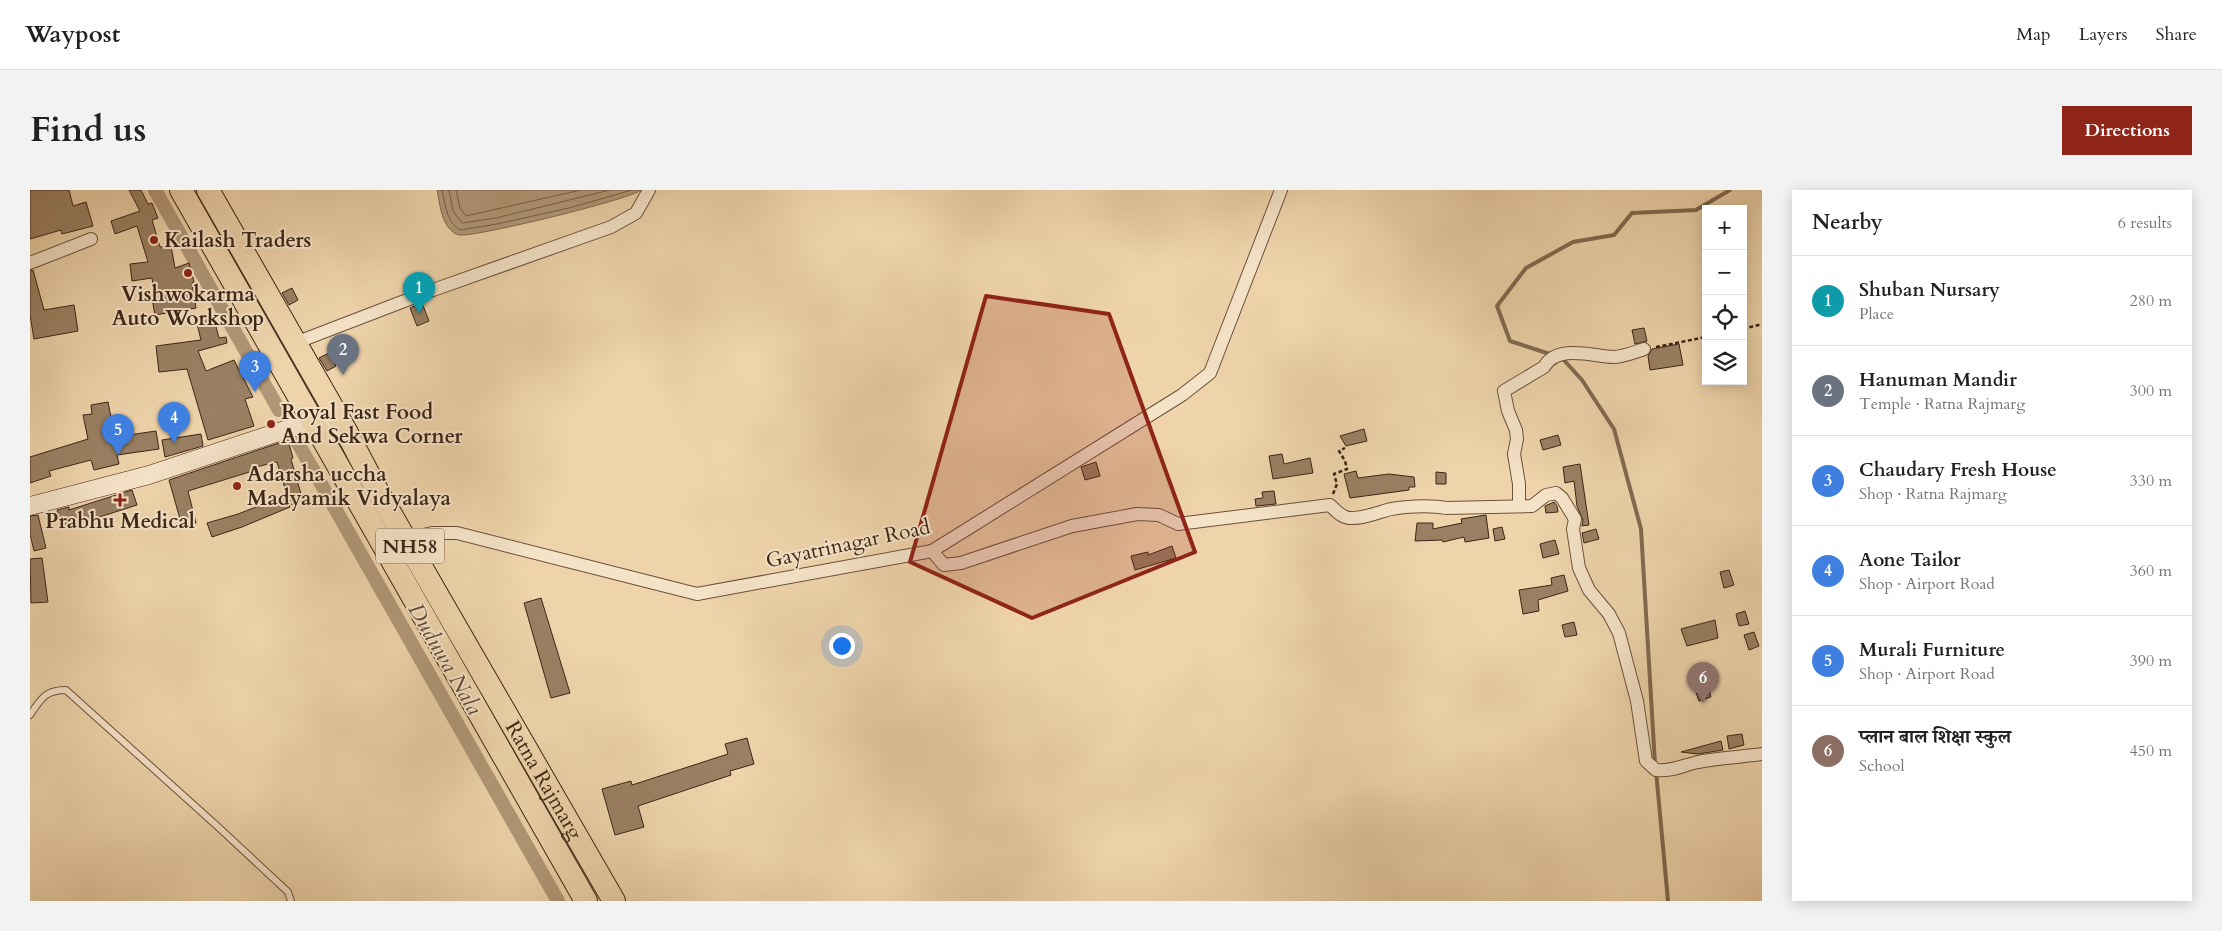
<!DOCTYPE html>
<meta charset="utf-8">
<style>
:root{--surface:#fff;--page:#f2f2f2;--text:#222;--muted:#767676;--line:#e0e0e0;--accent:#8f2418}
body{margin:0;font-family:Cardo,"Noto Serif Devanagari",serif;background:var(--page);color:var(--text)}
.controls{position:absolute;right:15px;top:15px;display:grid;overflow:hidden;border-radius:0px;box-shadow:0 2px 12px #0003}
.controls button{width:45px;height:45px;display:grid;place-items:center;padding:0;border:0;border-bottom:1px solid var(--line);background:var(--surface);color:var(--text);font:25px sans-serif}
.you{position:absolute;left:811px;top:455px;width:18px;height:18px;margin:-12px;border:4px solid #fff;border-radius:50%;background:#1a73e8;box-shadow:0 0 0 8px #1a73e833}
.badge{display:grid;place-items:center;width:32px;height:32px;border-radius:50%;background:var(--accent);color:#fff;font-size:16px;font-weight:700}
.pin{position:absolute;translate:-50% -41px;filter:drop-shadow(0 1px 2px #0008)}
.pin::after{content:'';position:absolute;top:26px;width:18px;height:15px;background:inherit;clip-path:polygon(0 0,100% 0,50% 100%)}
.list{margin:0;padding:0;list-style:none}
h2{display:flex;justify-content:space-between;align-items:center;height:65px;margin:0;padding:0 20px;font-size:21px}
h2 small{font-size:16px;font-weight:400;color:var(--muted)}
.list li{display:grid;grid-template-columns:32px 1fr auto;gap:15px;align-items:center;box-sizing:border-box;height:90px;padding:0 20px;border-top:1px solid var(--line)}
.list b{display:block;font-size:19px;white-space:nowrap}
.list p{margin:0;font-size:16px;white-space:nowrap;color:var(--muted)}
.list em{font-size:16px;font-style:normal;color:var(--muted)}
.icon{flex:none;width:28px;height:28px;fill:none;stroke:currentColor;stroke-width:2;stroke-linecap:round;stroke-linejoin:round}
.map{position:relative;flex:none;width:1732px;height:711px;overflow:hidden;border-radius:0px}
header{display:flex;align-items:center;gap:30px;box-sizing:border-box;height:70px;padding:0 25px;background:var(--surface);border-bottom:1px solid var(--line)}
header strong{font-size:24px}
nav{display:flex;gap:28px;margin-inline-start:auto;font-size:18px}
.intro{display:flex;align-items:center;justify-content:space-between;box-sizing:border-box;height:120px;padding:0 30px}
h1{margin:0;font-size:35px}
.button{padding:12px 22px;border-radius:0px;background:var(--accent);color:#fff;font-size:18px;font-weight:700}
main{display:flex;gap:30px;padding:0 30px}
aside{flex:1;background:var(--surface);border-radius:0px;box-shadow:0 2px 12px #0003}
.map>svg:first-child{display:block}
.water{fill:#b29878;stroke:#836a51}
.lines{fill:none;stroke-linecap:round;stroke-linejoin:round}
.shore{stroke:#785e47;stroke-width:1}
.stream{stroke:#836a51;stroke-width:4}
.canal{stroke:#b29878;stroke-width:14}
.building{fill:#9a8063;stroke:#3d2516}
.lane-casing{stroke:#6a513b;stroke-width:8}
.street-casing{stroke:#6a513b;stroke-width:14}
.secondary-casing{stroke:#3d2516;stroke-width:19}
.highway-casing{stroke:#3d2516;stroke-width:24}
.path{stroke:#3d2516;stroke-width:2.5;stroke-dasharray:4 2.5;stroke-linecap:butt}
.lane{stroke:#f5e3c8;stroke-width:6}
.street{stroke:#f5e3c8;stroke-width:12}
.secondary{stroke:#f5e3c8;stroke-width:18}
.highway{stroke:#efd4ab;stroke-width:22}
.marked{fill:#8f2418;fill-opacity:0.2;stroke:#8f2418;stroke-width:4;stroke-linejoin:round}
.poi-dot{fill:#8f2418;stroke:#f5e3c8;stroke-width:2}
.labels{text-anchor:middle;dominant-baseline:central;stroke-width:4;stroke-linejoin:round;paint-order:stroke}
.shield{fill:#f5e3c8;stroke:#745e4b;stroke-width:1}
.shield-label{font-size:20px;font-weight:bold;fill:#3d2516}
.poi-label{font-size:21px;font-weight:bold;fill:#3d2516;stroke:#f5e3c8;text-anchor:start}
.street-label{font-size:21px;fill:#3d2516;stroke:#f5e3c8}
.water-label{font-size:22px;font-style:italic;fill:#604833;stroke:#f5e3c8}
</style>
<header>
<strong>Waypost</strong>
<nav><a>Map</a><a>Layers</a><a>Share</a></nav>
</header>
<div class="intro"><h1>Find us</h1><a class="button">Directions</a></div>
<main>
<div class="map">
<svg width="1732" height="711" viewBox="0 0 1732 711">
<rect width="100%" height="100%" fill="#efd4ab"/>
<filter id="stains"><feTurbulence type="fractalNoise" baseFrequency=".004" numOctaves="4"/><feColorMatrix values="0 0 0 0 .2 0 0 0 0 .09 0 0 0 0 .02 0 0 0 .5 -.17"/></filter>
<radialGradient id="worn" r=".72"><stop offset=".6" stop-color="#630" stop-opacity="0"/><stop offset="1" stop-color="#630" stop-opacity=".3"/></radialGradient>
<path class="water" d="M407,0H611C602,9 446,47 430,45C428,45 425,44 423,42C411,33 410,14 407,0Z"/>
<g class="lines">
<g class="shore">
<path d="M412,0C415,13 417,35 431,40L467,34L539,18L602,0"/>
<polyline points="419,0 423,21 432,33 466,28 580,0"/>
<polyline points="426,0 430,18 436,26 551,0"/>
</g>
<g class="stream">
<polyline points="1523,165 1480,151 1467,116 1496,78 1543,52 1584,45 1602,23 1666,20 1700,0"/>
<polyline points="1532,168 1552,190 1584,239 1611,339 1625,574"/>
<polyline points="1626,581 1638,711"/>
</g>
<g class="canal">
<polyline points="125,0 249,220"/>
<polyline points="265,248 528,711"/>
</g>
</g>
<g class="building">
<polygon points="0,0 39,0 43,16 56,12 63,36 32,44 31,40 0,49"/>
<polygon points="99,0 111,0 118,14 122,13 128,28 122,30 130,57 141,56 145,78 159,73 164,92 162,93 166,118 125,125 122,109 125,109 122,88 102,91 100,74 118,72 107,36 85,44 81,31 110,21"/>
<polygon points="3,80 14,120 44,115 48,141 4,149 0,125 0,81"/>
<polygon points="262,98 268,110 259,115 252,103"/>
<polygon points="392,113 399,131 387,136 380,118"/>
<polygon points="183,126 189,148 196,147 197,153 168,161 176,181 204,170 223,207 215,209 224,236 178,250 157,179 129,182 126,156 171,150 166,130"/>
<polygon points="1614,138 1617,151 1605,154 1602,140"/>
<polygon points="1649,154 1653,175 1620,180 1618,166 1622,159"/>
<polygon points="299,163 306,176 297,181 289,168"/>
<polygon points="78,212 85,247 126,241 129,259 87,265 89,274 64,280 61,270 19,281 21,286 0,293 0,267 58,249 53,225 62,224 61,215"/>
<polygon points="1334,239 1337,251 1316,256 1310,246"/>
<polygon points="171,244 173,256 135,267 132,250"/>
<polygon points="1528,245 1531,255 1513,260 1510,250"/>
<polygon points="258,250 263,268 261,269 273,311 259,315 260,317 212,337 182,347 177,333 208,324 257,305 247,272 226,277 226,280 158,301 166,333 152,336 139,290"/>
<polygon points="1252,264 1254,274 1280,268 1283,283 1243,289 1239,266"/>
<polygon points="1066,272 1070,286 1055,290 1051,277"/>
<polygon points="1550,274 1559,335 1552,336 1553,330 1547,316 1544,291 1535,293 1533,277"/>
<polygon points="1326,281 1328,288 1359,284 1384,287 1385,297 1379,297 1379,300 1320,308 1314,284"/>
<polygon points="1406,282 1416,283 1416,294 1406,294"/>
<polygon points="102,300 107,315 57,331 56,328 31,335 27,320 39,317 39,320"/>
<polygon points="1244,301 1246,314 1226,316 1225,309 1233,308 1232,302"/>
<polygon points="1524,312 1527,316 1528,322 1516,323 1515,316"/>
<polygon points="8,325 16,358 4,361 0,344 0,326"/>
<polygon points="1456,325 1459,348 1435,352 1434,347 1413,352 1412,350 1385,351 1387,333 1403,333 1403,339 1432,333 1431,329"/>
<polygon points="1472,337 1475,349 1465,351 1463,339"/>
<polygon points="1566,339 1569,349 1554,353 1552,343"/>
<polygon points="1525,350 1529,364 1513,368 1510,354"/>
<polygon points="1142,356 1146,368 1105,380 1101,366 1118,362 1118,365"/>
<polygon points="12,368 18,412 1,413 0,369"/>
<polygon points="1699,380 1704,395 1694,398 1690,382"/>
<polygon points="1534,385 1538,401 1508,410 1509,421 1493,424 1489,400 1522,395 1521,388"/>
<polygon points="511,408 540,503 521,508 494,413"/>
<polygon points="1715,421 1719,434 1709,436 1706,424"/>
<polygon points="1685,430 1688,448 1657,456 1651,439"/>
<polygon points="1544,432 1547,445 1535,447 1532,435"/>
<polygon points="1724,442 1729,456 1719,460 1714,445"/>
<polygon points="1678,496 1681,507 1669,511 1665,499"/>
<polygon points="1712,544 1714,555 1699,559 1697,546"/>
<polygon points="717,548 724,574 700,581 701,585 608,616 614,637 585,645 572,599 601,591 602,595 698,564 695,554"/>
<polygon points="1691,551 1693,560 1668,564 1651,562"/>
</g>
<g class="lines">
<g class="lane-casing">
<path id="lane" d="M0,525C11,509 15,500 36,500L186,635L258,702L261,711"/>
</g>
<g class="street-casing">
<g id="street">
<polyline points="0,73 61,49"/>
<polyline points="265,153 403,100 581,37 606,23 619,0"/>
<path d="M1489,316V294L1484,264L1487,249L1486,240L1478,221L1474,201L1514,177C1527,154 1562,166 1583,167C1593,167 1605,162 1614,159"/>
<polyline points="376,349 402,343 427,343 667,404 902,361 1152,205 1180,183 1251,0"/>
<path d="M902,361L914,375L931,373L1042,336L1107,324L1129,325L1148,334L1300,315C1306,321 1311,327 1319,328C1331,329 1343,324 1354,321C1368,316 1401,315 1416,318L1502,316L1516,305L1526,303L1532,308L1545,329L1543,339L1549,378L1559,400L1579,424L1589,443L1607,511L1616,571L1626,580C1641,582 1654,575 1668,572C1689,568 1711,567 1732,564"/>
</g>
</g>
<g class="secondary-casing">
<polyline id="secondary" points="0,316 119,285 282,231 309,228"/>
</g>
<g class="highway-casing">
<g id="highway">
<polyline points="151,0 556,711"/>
<path id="s1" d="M178,0L317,243L348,302L584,711"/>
</g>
</g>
<g class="path">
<polyline points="1713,139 1732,134"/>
<polyline points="1626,157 1676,147"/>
<polyline points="1303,304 1307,294 1304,284 1317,279 1315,271 1309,261 1315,258"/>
</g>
<use href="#lane" class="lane"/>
<use href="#street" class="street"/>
<use href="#secondary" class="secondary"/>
<use href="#highway" class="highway"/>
</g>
<path class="marked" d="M956,106L1079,124L1165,362L1002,428L880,372Z"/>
<g class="poi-dot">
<circle cx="124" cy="50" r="5"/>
<circle cx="158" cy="83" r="5"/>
<circle cx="241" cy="234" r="5"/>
<circle cx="207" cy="296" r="5"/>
<path d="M87.5 302.5h5v5h5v5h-5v5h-5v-5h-5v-5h5z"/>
</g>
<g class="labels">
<rect class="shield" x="346" y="338.5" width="68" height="35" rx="4"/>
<g class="shield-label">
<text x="380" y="356">NH58</text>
</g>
<g class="poi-label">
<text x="134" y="50">Kailash Traders</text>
<text x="158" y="104" text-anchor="middle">Vishwokarma<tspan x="158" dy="24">Auto Workshop</tspan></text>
<text x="251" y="222">Royal Fast Food<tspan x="251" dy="24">And Sekwa Corner</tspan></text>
<text x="217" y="284">Adarsha uccha<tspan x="217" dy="24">Madyamik Vidyalaya</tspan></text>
<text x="90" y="331" text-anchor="middle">Prabhu Medical</text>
</g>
<g class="street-label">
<text transform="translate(818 354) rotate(-12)">Gayatrinagar Road</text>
<text stroke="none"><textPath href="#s1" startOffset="679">Ratna Rajmarg</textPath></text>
</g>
<g class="water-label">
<text transform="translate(415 469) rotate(60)">Duduwa Nala</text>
</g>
</g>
<rect width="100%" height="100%" filter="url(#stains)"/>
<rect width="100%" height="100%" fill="url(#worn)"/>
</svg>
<div class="controls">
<button>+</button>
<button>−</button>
<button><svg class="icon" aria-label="locate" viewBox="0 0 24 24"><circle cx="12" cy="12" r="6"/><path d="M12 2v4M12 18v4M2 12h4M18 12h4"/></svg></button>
<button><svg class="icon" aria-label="layers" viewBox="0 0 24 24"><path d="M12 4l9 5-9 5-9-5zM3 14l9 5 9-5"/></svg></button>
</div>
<div class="you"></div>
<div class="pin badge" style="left:389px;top:123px;background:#0f9aa8">1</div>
<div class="pin badge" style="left:313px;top:185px;background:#6b7280">2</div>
<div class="pin badge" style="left:225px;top:202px;background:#3f7fe0">3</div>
<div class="pin badge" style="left:144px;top:253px;background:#3f7fe0">4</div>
<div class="pin badge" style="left:88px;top:265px;background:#3f7fe0">5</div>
<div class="pin badge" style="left:1673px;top:513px;background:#8d6e63">6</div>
</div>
<aside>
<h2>Nearby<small>6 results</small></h2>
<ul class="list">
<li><span class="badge" style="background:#0f9aa8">1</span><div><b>Shuban Nursary</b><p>Place</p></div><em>280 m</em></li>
<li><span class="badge" style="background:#6b7280">2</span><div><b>Hanuman Mandir</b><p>Temple · Ratna Rajmarg</p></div><em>300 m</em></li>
<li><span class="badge" style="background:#3f7fe0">3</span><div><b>Chaudary Fresh House</b><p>Shop · Ratna Rajmarg</p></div><em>330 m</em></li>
<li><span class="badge" style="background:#3f7fe0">4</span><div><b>Aone Tailor</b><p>Shop · Airport Road</p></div><em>360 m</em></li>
<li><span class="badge" style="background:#3f7fe0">5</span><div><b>Murali Furniture</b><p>Shop · Airport Road</p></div><em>390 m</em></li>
<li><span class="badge" style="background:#8d6e63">6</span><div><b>प्लान बाल शिक्षा स्कुल</b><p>School</p></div><em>450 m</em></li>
</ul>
</aside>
</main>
